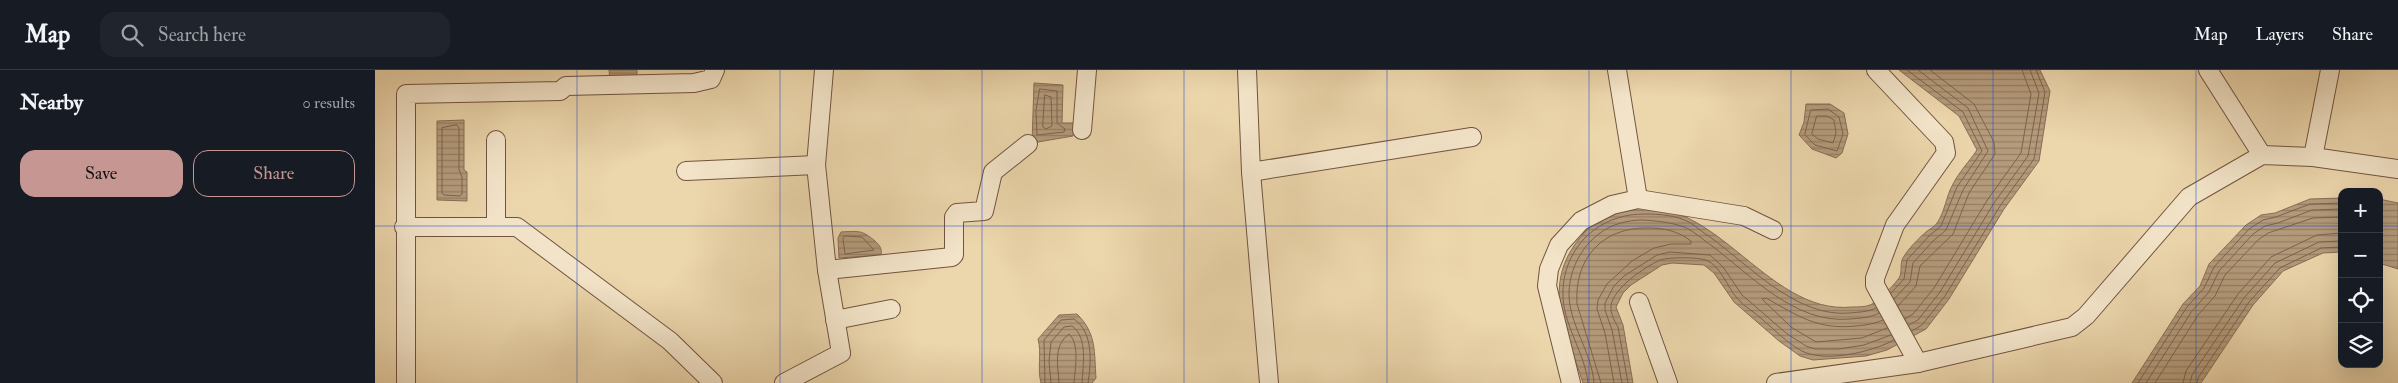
<!DOCTYPE html>
<meta charset="utf-8">
<style>
:root{--surface:#171b24;--page:#20242c;--text:#f1f3f6;--muted:#9ea1a6;--line:#363941;--accent:#c59692}
body{margin:0;font-family:"IM FELL Double Pica",serif;background:var(--page);color:var(--text)}
.controls{position:absolute;right:15px;bottom:15px;display:grid;overflow:hidden;border-radius:10px;box-shadow:0 5px 20px #0002}
.controls button{width:45px;height:45px;display:grid;place-items:center;padding:0;border:0;border-bottom:1px solid var(--line);background:var(--surface);color:var(--text);font:25px sans-serif}
.list{margin:0;padding:0;list-style:none}
h2{display:flex;justify-content:space-between;align-items:center;height:65px;margin:0;padding:0 20px;font-size:21px}
h2 small{font-size:16px;font-weight:400;color:var(--muted)}
.actions{display:flex;gap:10px;padding:15px 20px}
.actions a{flex:1;padding:11px 0;border:1px solid var(--accent);border-radius:15px;text-align:center;font-size:18px;color:var(--accent)}
.actions .main{background:var(--accent);color:#111}
.icon{flex:none;width:28px;height:28px;fill:none;stroke:currentColor;stroke-width:2;stroke-linecap:round;stroke-linejoin:round}
.map{position:relative;flex:none;width:2023px;height:313px;overflow:hidden}
header{display:flex;align-items:center;gap:30px;box-sizing:border-box;height:70px;padding:0 25px;background:var(--surface);border-bottom:1px solid var(--line)}
header strong{font-size:24px}
nav{display:flex;gap:28px;margin-inline-start:auto;font-size:18px}
.search{width:350px;height:45px;background:var(--page);display:flex;align-items:center;gap:12px;box-sizing:border-box;padding:0 18px;border-radius:15px;color:var(--muted);font-size:19px}
main{display:flex}
aside{flex:1;background:var(--surface)}
.map>svg:first-child{display:block}
.water{fill:url(#water-rules);stroke:#896d55}
.lines{fill:none;stroke-linecap:round;stroke-linejoin:round}
.shore{stroke:#7e624c;stroke-width:1}
.minor-casing{stroke:#715440;stroke-width:20}
.minor{stroke:#f3e4c9;stroke-width:18}
.grid{fill:none;stroke:#1d4ed8;stroke-width:1;stroke-opacity:0.55}
</style>
<header>
<strong>Map</strong>
<div class="search"><svg class="icon" aria-label="search" viewBox="0 0 24 24"><circle cx="10" cy="10" r="6"/><path d="M15 15l6 6"/></svg>Search here</div>
<nav><a>Map</a><a>Layers</a><a>Share</a></nav>
</header>
<main>
<aside>
<h2>Nearby<small>0 results</small></h2>
<ul class="list">
</ul>
<div class="actions"><a class="main">Save</a><a>Share</a></div>
</aside>
<div class="map">
<svg width="2023" height="313" viewBox="0 0 2023 313">
<defs>
<pattern id="water-rules" width="6" height="5" patternUnits="userSpaceOnUse" patternTransform="scale(1.25)"><rect width="6" height="5" fill="#b49b7b"/><path d="M0 2.5h6" fill="none" stroke="#947e64"/></pattern>
</defs>
<rect width="100%" height="100%" fill="#ecd6ac"/>
<filter id="stains"><feTurbulence type="fractalNoise" baseFrequency=".004" numOctaves="4"/><feColorMatrix values="0 0 0 0 .2 0 0 0 0 .09 0 0 0 0 .02 0 0 0 .5 -.17"/></filter>
<radialGradient id="worn" r=".72"><stop offset=".6" stop-color="#630" stop-opacity="0"/><stop offset="1" stop-color="#630" stop-opacity=".3"/></radialGradient>
<g class="water">
<polygon points="234,0 262,0 262,11 235,11"/>
<path d="M1524,0H1665L1675,21L1664,91L1629,139L1574,229L1551,259L1512,280L1491,286L1438,290L1425,286L1404,271L1359,232L1339,203L1329,195L1297,193L1287,195L1256,215L1248,223L1241,237L1248,255L1258,313H1208C1190,257 1164,212 1210,162C1219,151 1232,146 1245,142C1336,112 1389,246 1477,237C1483,237 1490,237 1495,235C1501,233 1523,212 1525,206C1527,201 1525,193 1528,188C1533,179 1543,169 1551,162C1554,159 1560,157 1562,153C1570,142 1571,126 1578,114C1584,102 1594,92 1602,80L1584,46Z"/>
<polygon points="659,13 688,15 687,53 699,53 698,66 657,73"/>
<polygon points="1431,34 1455,34 1469,43 1473,64 1467,83 1461,88 1437,79 1424,65 1429,52"/>
<polygon points="89,50 89,100 92,102 92,131 62,130 62,51"/>
<polygon points="1967,128 1967,182 1948,183 1908,201 1878,235 1826,313 1757,313 1808,234 1825,216 1834,194 1871,155 1886,145 1900,143 1935,129"/>
<polygon points="2004,129 2023,133 2023,199 2004,193"/>
<path d="M466,162C484,161 487,160 500,171C505,176 507,178 506,185L464,188L463,168Z"/>
<path d="M702,244C722,264 719,282 721,308L717,313H666C662,298 667,283 663,269L684,245Z"/>
</g>
<g class="lines">
<g class="shore">
<polygon points="665,19 682,21 682,53 690,59 689,62 662,65 661,41"/>
<polygon points="670,25 676,27 677,56 671,59 668,57"/>
<polygon points="1436,40 1453,39 1464,47 1468,64 1462,81 1440,75 1430,65"/>
<polygon points="1442,46 1452,46 1459,50 1461,63 1458,73 1443,69 1437,64"/>
<polygon points="82,55 84,58 84,100 87,107 87,124 85,126 69,125 67,123 67,58"/>
<polygon points="470,166 487,167 499,180 470,184 468,169"/>
<polyline points="1516,223 1529,209 1532,190 1554,166 1566,156 1582,117 1607,81 1588,42 1532,0"/>
<polyline points="1519,229 1535,212 1538,193 1558,171 1571,160 1588,120 1613,81 1593,38 1543,0"/>
<polyline points="1523,236 1541,216 1545,196 1578,164 1594,123 1620,84 1619,72 1599,34 1555,0"/>
<polyline points="1530,249 1538,244 1559,218 1613,129 1646,83 1656,24 1647,0"/>
<path d="M1508,250C1499,254 1491,255 1481,256C1443,260 1423,246 1391,228L1387,229L1416,257L1441,272L1487,268L1512,258"/>
<polyline points="1534,255 1543,250 1565,222 1619,133 1653,86 1664,23 1655,0"/>
<polyline points="1537,261 1547,255 1570,226 1625,136 1659,89 1670,22 1661,0"/>
<path d="M670,313L669,270L686,250L699,249C719,263 716,293 713,313"/>
<path d="M676,313L674,291L676,272L689,257L697,256C713,267 708,296 707,313"/>
<path d="M684,313C683,295 678,276 694,264C705,274 700,299 699,313"/>
<path d="M1213,313C1210,282 1187,254 1188,222C1188,198 1200,174 1219,160C1234,149 1251,144 1269,144C1284,144 1300,145 1314,152C1321,156 1328,163 1335,167C1375,196 1422,248 1475,243C1484,242 1493,242 1501,238"/>
<path d="M1219,313C1217,282 1193,253 1194,222C1195,199 1206,177 1225,163C1237,154 1253,150 1268,150C1282,151 1295,152 1309,157C1319,161 1328,170 1337,176C1377,206 1420,254 1475,249C1485,248 1495,248 1504,243"/>
<path d="M1226,313L1202,234C1199,189 1227,157 1273,158C1289,158 1303,161 1316,171V174H1296L1279,178L1257,191L1232,214L1223,230L1222,239L1230,263L1239,313"/>
<polyline points="1247,313 1237,260 1230,240 1230,233 1239,216 1249,206 1282,185 1295,182 1335,185 1348,197 1367,225 1411,263 1431,276 1440,279 1464,279 1489,275 1516,265"/>
<path d="M1253,313L1243,257C1240,252 1235,243 1236,236C1238,218 1270,197 1285,190C1294,187 1322,187 1331,190C1346,196 1352,217 1362,228C1369,237 1380,242 1388,250C1401,261 1412,273 1427,281C1450,293 1497,282 1519,270"/>
<polyline points="1763,313 1812,237 1829,218 1839,197 1874,159 1888,150 1901,147 1935,134 1967,133"/>
<polyline points="1771,313 1817,241 1834,222 1844,201 1878,164 1890,156 1903,153 1937,140 1967,139"/>
<polyline points="1780,313 1823,245 1840,226 1850,205 1883,170 1893,163 1938,148 1967,147"/>
<polyline points="1808,313 1811,301 1863,224 1896,187 1942,165 1967,163"/>
<polyline points="1815,313 1817,305 1869,228 1900,193 1944,172 1967,171"/>
<polyline points="1822,313 1823,308 1874,232 1905,198 1946,178 1967,177"/>
</g>
<g class="minor-casing">
<g id="minor">
<polyline points="872,0 876,102 894,313"/>
<polyline points="1242,0 1263,129"/>
<polyline points="1501,0 1569,72 1571,83 1520,155 1500,208 1500,215 1543,293"/>
<polyline points="1833,0 1887,85"/>
<polyline points="707,60 712,0"/>
<polyline points="121,70 121,157"/>
<polyline points="1938,87 1955,0"/>
<polyline points="311,101 441,95"/>
<polyline points="876,102 1097,67"/>
<polyline points="29,157 142,157 295,271 338,313"/>
<polyline points="452,200 577,187 579,185 579,147 582,143 609,141 618,102 653,74"/>
<polyline points="1264,232 1293,313"/>
<polyline points="460,250 516,239"/>
<polyline points="31,313 31,24 185,21 191,16 319,13 336,9 340,0"/>
<polyline points="409,313 466,283 452,200 441,95 449,0"/>
<polyline points="1196,313 1172,216 1174,199 1184,175 1206,151 1237,135 1263,129 1369,146 1398,160"/>
<polyline points="1401,313 1543,293 1697,257 1711,246 1814,127 1887,85 1938,87 2023,99"/>
</g>
</g>
<use href="#minor" class="minor"/>
</g>
<path class="grid" d="M202,0V313M405,0V313M607,0V313M809,0V313M1012,0V313M1214,0V313M1416,0V313M1618,0V313M1821,0V313M0,156H1967M2004,156H2023"/>
<rect width="100%" height="100%" filter="url(#stains)"/>
<rect width="100%" height="100%" fill="url(#worn)"/>
</svg>
<div class="controls">
<button>+</button>
<button>−</button>
<button><svg class="icon" aria-label="locate" viewBox="0 0 24 24"><circle cx="12" cy="12" r="6"/><path d="M12 2v4M12 18v4M2 12h4M18 12h4"/></svg></button>
<button><svg class="icon" aria-label="layers" viewBox="0 0 24 24"><path d="M12 4l9 5-9 5-9-5zM3 14l9 5 9-5"/></svg></button>
</div>
</div>
</main>
